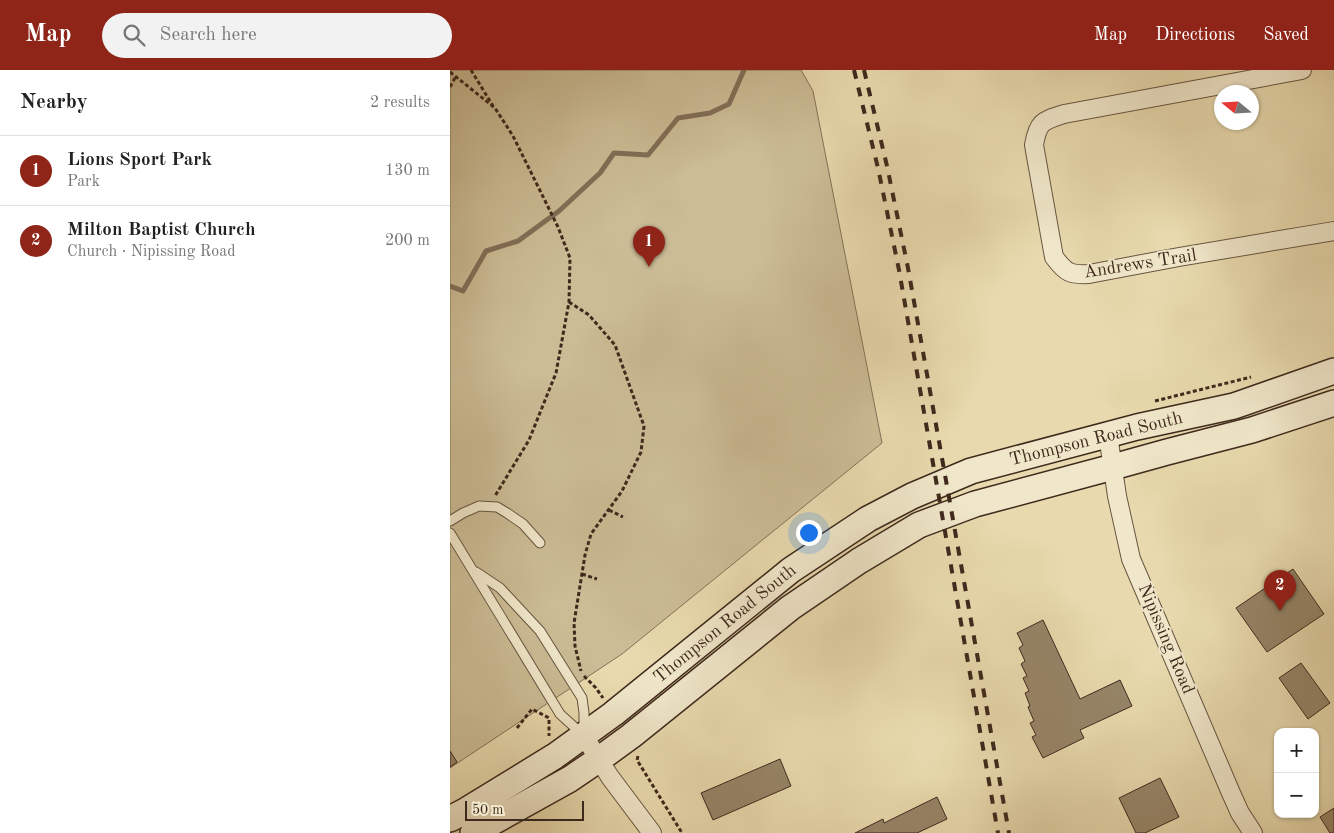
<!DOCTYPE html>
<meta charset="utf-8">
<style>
:root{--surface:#fff;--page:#f2f2f2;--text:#222;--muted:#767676;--line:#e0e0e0;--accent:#8f2418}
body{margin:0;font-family:"Old Standard TT",serif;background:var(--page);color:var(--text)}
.controls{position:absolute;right:15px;bottom:15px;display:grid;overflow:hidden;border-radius:10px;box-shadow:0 1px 4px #0004}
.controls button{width:45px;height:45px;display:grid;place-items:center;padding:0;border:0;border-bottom:1px solid var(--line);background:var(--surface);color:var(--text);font:25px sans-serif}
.compass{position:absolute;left:764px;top:15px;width:45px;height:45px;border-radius:50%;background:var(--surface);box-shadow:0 1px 4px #0004;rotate:288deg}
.scale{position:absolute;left:15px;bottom:12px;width:119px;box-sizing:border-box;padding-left:5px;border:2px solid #3e291d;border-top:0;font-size:14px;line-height:18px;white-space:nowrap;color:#3e291d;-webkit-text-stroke:4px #f0e7ca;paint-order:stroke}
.you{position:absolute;left:358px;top:462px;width:18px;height:18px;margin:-12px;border:4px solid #fff;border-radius:50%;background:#1a73e8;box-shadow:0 0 0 8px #1a73e833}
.badge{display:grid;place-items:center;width:32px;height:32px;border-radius:50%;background:var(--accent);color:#fff;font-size:16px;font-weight:700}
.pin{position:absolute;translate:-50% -41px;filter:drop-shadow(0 1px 2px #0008)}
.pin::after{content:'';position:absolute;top:26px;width:18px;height:15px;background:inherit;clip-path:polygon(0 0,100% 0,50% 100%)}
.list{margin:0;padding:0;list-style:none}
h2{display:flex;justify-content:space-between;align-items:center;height:65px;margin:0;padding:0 20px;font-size:21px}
h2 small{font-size:16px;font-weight:400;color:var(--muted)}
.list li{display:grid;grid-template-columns:32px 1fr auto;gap:15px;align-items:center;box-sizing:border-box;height:70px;padding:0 20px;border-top:1px solid var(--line)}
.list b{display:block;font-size:19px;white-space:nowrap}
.list p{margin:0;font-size:16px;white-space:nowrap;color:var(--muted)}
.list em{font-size:16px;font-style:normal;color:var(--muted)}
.icon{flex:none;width:28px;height:28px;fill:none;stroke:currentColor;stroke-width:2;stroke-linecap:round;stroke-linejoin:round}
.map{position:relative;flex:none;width:884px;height:763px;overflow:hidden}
header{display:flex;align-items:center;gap:30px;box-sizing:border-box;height:70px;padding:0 25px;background:var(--accent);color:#fff}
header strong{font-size:24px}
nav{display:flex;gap:28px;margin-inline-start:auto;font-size:18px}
.search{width:350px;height:45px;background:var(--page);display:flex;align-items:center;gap:12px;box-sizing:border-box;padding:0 18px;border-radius:28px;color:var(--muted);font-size:19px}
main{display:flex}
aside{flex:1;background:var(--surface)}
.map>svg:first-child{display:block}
.green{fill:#cbbc95;stroke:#847259}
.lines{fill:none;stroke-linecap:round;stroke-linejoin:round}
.stream{stroke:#816f57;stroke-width:5}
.building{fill:#968568;stroke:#3e291d}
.service-casing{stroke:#685541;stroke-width:11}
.minor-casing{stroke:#685541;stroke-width:20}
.secondary-casing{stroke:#3e291d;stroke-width:28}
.path{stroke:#3e291d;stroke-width:3;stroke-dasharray:4 2.5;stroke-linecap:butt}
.service{stroke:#f0e7ca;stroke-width:9}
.minor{stroke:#f0e7ca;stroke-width:18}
.secondary{stroke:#f0e7ca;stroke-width:25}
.rail{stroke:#3e291d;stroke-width:4;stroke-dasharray:9 9;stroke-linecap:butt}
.labels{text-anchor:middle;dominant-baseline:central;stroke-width:4;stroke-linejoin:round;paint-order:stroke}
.street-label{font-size:18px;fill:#3e291d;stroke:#f0e7ca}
</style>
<header>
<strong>Map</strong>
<div class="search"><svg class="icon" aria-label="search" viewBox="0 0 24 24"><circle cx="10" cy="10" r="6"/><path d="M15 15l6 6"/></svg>Search here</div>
<nav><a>Map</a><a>Directions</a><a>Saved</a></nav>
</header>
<main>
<aside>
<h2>Nearby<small>2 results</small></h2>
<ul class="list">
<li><span class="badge">1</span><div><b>Lions Sport Park</b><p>Park</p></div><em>130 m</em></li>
<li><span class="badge">2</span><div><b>Milton Baptist Church</b><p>Church · Nipissing Road</p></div><em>200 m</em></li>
</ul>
</aside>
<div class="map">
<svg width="884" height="763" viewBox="0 0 884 763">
<rect width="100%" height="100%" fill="#e8daae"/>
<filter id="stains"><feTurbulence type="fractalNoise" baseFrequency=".004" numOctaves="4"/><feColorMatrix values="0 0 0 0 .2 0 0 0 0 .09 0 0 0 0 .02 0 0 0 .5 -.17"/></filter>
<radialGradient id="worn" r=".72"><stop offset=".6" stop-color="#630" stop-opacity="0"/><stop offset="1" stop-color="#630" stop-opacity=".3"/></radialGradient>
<polygon class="green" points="0,0 351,0 363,21 432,373 172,584 0,698"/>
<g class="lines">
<polyline class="stream" points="0,216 13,221 36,181 68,171 109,141 150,103 164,83 198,85 228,48 260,43 279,34 294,0"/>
</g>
<g class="building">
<polygon points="843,499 874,544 817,582 786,538"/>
<polygon points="593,550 630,629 670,610 682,636 630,660 634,668 593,688 582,667 586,665 580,653 584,651 578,637 580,636 575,623 579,621 573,608 577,606 571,594 575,591 569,578 573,575 567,563"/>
<polygon points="851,593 880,633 858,649 829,608"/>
<polygon points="0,681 7,692 0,697"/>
<polygon points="330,689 341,716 263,750 251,723"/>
<polygon points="710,708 729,747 695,763 686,763 669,728"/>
<polygon points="487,727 497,749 467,763 405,763 433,749 434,753"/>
<polygon points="884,738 884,763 880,763 870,747"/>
</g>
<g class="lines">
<g class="service-casing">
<g id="service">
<polyline points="0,451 13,443 29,436 47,437 57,443 73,454 90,473"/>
<polyline points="0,463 110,644 132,664"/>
<polyline points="26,502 50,518 90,561 132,628 134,643 134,661"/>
</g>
</g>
<g class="minor-casing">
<g id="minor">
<path d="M852,0L614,44C592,51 588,52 584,75L604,187C616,203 620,205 639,204L729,187L884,161"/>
<polyline points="658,365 667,426 681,489 781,723 790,743 803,763"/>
<polyline points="134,666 160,707 202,763"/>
</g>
</g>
<g class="secondary-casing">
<g id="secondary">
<polyline points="0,749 17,740 105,686 163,644 341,500 418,449 462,426 521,401 687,357 784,336 884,301"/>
<polyline points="23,763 120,709 148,690 181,666 340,538 409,491 469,455 525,434 663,397 717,382 802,360 884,333"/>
</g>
</g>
<g class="path">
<polyline points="21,0 43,36"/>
<polyline points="0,2 45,38 63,66 108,157 120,188 119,232 106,303 79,370 45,426"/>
<polyline points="0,17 6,6"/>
<polyline points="119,232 139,245 165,275 194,356 191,382 172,421 141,464 135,485 124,553 125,576 131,601"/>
<polyline points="705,331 801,307"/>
<polyline points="159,440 173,447"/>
<polyline points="132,504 147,509"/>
<polyline points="134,606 146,618 153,628"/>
<polyline points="67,658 82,639 99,648 99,666"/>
<polyline points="188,686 187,690 232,763"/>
</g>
<use href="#service" class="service"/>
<use href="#minor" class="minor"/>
<use href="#secondary" class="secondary"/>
<g class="rail">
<polyline points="404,0 428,98 449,200 548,763"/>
<polyline points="414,0 437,96 458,198 559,763"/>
</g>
</g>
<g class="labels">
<g class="street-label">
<text transform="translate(690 194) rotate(-9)">Andrews Trail</text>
<text transform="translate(646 369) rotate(-14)">Thompson Road South</text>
<text transform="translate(275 554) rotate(-39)">Thompson Road South</text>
<text transform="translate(716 569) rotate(67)">Nipissing Road</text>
</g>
</g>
<rect width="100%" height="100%" filter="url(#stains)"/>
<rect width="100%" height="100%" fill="url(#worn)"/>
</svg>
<div class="controls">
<button>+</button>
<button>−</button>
</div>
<svg class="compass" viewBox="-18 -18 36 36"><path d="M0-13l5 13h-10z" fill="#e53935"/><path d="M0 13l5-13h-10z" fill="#767676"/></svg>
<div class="scale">50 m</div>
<div class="you"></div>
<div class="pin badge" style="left:199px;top:197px">1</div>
<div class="pin badge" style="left:830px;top:541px">2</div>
</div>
</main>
